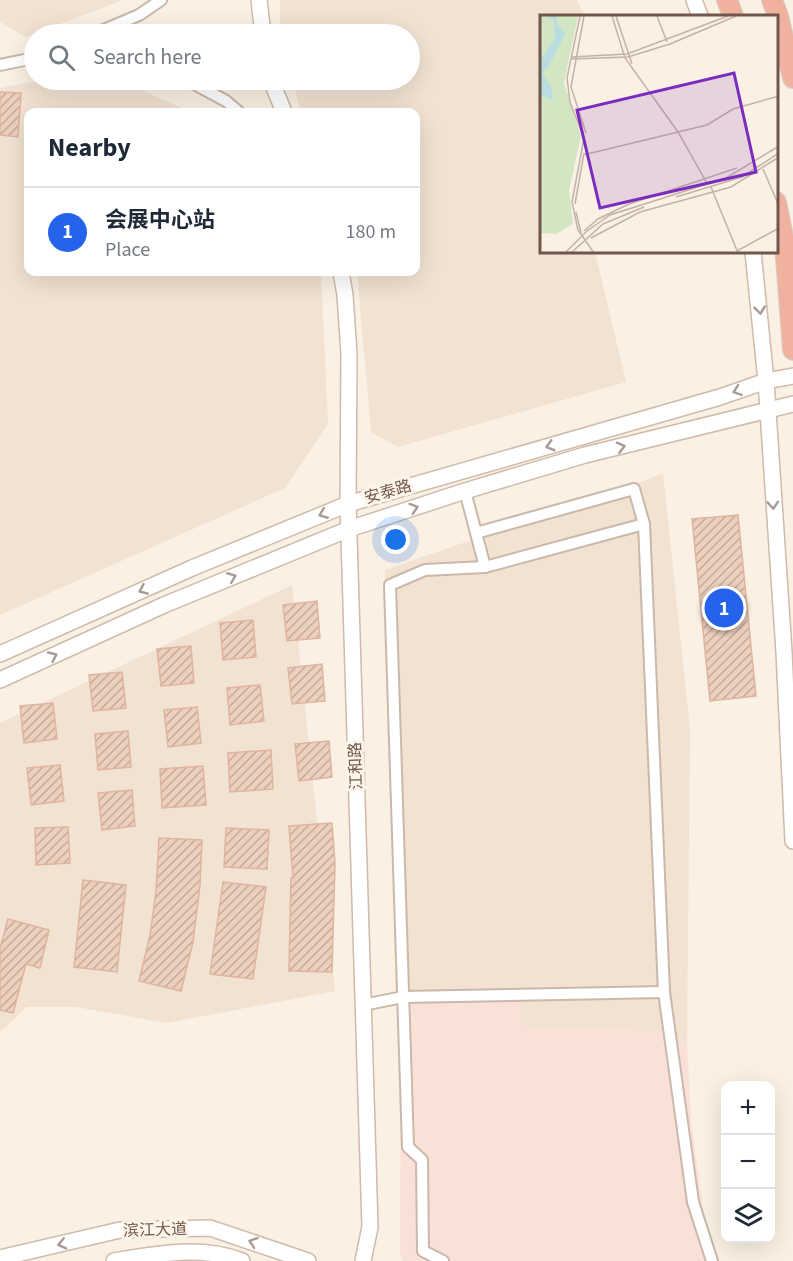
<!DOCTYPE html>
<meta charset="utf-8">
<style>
:root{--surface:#fff;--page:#f2f2f3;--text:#1f2937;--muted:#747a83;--line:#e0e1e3;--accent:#2563eb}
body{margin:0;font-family:"Source Sans 3","Noto Sans SC",sans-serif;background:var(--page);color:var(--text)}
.controls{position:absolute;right:18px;bottom:18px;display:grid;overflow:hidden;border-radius:12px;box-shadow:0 6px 24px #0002}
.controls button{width:54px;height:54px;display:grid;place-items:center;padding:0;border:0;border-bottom:2px solid var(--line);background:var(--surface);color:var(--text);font:30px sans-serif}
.you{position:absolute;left:396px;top:540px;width:21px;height:21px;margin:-15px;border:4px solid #fff;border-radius:50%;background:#1a73e8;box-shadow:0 0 0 9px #1a73e833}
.badge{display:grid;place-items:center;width:39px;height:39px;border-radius:50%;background:var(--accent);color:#fff;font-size:20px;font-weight:700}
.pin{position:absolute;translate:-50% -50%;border:3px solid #fff;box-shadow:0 2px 6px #0006}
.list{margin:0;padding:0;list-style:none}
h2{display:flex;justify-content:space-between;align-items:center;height:78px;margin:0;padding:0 24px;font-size:26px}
h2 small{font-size:20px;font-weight:400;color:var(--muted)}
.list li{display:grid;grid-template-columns:39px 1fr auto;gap:18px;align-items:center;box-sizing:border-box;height:90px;padding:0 24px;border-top:2px solid var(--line)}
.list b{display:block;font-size:22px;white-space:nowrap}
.list p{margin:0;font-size:20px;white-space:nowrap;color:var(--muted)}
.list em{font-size:20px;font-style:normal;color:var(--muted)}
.icon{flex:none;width:33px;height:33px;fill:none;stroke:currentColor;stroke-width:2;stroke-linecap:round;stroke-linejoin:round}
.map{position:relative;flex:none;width:793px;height:1261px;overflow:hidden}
.search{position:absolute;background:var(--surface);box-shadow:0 6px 24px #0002;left:24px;top:24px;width:396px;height:66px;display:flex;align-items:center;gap:15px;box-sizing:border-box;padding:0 21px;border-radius:33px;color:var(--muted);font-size:22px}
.panel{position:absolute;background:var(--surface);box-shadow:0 6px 24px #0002;left:24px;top:108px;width:396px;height:168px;border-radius:12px}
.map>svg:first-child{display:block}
.residential{fill:#f1e2d2}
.commercial{fill:#fae1d8}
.building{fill:url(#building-hatch);stroke:#dfb59f;stroke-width:1.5}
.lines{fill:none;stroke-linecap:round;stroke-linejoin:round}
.street-casing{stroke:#cab8ab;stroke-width:14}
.secondary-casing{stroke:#cfbaab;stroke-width:18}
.highway-casing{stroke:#d7d0cd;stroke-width:22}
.street{stroke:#fff;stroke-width:10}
.secondary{stroke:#fff;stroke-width:15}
.highway{stroke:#f0b19f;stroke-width:20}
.oneway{stroke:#a99a93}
.labels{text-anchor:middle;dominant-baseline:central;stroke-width:6;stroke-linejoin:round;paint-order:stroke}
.street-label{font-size:16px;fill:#70574b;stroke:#fdf5e9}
.inset-road{fill:none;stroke:#c3b3a6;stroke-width:1.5}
.view{fill:#7b2cbf;fill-opacity:0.15;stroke:#7b2cbf;stroke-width:3}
.inset-edge{fill:none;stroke:#70574b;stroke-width:3}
</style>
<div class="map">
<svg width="793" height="1261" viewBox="0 0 793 1261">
<defs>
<pattern id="building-hatch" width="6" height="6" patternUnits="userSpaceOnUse" patternTransform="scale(1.5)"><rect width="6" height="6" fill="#edcfbd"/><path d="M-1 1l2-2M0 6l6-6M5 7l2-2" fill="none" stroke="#c4ab9c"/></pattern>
</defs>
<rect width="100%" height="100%" fill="#faf0e3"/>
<g class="residential">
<polygon points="0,0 123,0 25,37 0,22"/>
<polygon points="280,0 577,0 584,16 541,16 541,252 595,252 626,382 398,447 371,432 357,272 416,272 416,112 301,112 292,80 410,80 410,34 280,34"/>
<polygon points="45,80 120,80 190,112 28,112 28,272 321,272 328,424 285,488 0,615 0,88"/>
<polygon points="663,474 690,729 687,1042 667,1041 667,1032 522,1027 518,1000 401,1003 385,570"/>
<polygon points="292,585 335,991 167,1023 76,1007 27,1007 0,1032 0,723"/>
</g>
<polygon class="commercial" points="518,1000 522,1027 667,1032 668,1041 687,1042 691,1119 706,1231 717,1261 403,1261 400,1255 401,1003"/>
<g class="building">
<polygon points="0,92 21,93 18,137 0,135"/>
<polygon points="738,515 756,696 710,701 692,519"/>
<polygon points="317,601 320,638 287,641 283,605"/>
<polygon points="253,620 256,657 223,660 220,623"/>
<polygon points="191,646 194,683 161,686 157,649"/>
<polygon points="322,664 325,701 292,704 288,668"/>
<polygon points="122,672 126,708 93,711 89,675"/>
<polygon points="260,685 264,721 230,725 227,688"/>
<polygon points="53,703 57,739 24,743 20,706"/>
<polygon points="197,707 201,743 168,747 164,710"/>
<polygon points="128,731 131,767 98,770 95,734"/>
<polygon points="329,741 332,777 299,781 295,744"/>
<polygon points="271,750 273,789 230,792 228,753"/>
<polygon points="60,765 64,801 31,805 27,768"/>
<polygon points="203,766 206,805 162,808 160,769"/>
<polygon points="132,790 135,826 102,830 98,793"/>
<polygon points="332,823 335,864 332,972 289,971 291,878 293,878 289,826"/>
<polygon points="68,827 70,863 36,865 35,828"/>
<polygon points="226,828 269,830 267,869 224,867"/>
<polygon points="159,838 202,840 200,885 193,942 181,991 139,981 150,935 156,892"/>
<polygon points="83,880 126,885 117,972 74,967"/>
<polygon points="223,882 266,887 253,979 210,974"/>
<polygon points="8,919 49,930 40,968 26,964 13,1013 0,1010 0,948"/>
</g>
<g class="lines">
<g class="street-casing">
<g id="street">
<polyline points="94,34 139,15 161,0"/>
<polyline points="0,65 34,58"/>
<polyline points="187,80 226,101 239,112"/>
<polyline points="465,491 485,567 644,524"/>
<polyline points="476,533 634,489 644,524 664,992 693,1202 712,1261"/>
<polyline points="363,1005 403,997 664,992"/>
<polyline points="443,1261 423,1251 422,1160 408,1147 390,585 425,570 485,567"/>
</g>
</g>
<g class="secondary-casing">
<g id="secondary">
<polyline points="259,0 263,34"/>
<polyline points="694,0 700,16"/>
<polyline points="271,80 284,112"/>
<polyline points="753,252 766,381 784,652 793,841"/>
<polyline points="341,272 345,295 349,354 348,504 370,1227 363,1261"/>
<polyline points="0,654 192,568 348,504 720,397 766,381 793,376"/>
<polyline points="0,680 164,605 349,529 465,491 585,455 793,404"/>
<polyline points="0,1258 120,1230 210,1228 308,1261"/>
<path d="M114,1261C156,1254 201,1245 242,1261"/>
</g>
</g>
<g class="highway-casing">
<g id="highway">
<polyline points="727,0 733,16"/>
<polyline points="772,0 778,16 793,78"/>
<polyline points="776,202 785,246 793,350"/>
</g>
</g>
<use href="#street" class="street"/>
<use href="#secondary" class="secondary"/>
<use href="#highway" class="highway"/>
</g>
<defs><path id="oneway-chevron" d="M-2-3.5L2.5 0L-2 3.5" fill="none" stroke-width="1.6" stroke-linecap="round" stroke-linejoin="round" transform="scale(1.5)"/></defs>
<g class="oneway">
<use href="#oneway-chevron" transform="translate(760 310) rotate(84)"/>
<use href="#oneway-chevron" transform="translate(737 391) rotate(161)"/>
<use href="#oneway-chevron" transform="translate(550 446) rotate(164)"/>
<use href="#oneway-chevron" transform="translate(621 447) rotate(-14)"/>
<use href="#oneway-chevron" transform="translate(773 505) rotate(86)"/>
<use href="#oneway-chevron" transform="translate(414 508) rotate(-18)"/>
<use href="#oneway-chevron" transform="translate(323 514) rotate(158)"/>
<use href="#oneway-chevron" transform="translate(232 577) rotate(-22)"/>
<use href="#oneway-chevron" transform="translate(143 590) rotate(156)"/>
<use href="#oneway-chevron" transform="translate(53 656) rotate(-25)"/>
<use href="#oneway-chevron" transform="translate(253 1242) rotate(-161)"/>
<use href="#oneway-chevron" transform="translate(62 1244) rotate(167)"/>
</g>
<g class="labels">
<g class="street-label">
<text transform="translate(388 492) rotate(-16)">安泰路</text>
<text transform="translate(356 766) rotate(-92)">江和路</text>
<text transform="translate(155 1230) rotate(-2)">滨江大道</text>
</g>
</g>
<g transform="translate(540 15)">
<rect width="238" height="238" fill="#faf0e3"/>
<path d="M0,1H38L24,68L41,121L29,175L33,209L16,219L0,218Z" fill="#d3e6c3"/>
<path d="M7,1H17V9L25,19L9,51L2,57L12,74L13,85L0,80V46L15,24L14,6Z" fill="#badde2"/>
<path class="inset-road" d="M40,1L27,63L30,87L44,123L32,187L38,215L54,238M44,1L31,72L46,118M72,1L85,43L138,117L168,170M76,1L92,49M117,1L127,27M31,42L87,39L188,1M31,44L88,42L130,29L196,1M43,140L167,110L193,94L239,81M223,154L239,191M171,172L198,238M136,182L202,162L239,138M35,189L44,138M36,197L41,218M44,216L58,204L89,189L197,153M51,223L100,197L191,172L239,142M197,236L239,213M25,238L47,216L70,200L186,163L239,131M31,238L63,209L104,192"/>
<path class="view" d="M194,58L216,157L60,193L37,95Z"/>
<rect width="238" height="238" class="inset-edge"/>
</g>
</svg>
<div class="controls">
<button>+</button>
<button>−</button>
<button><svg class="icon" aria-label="layers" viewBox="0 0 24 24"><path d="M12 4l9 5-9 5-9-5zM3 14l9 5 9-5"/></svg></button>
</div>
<div class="you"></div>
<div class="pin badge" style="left:724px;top:608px">1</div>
<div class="search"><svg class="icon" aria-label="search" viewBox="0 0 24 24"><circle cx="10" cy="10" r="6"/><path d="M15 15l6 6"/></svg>Search here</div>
<section class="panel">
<h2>Nearby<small></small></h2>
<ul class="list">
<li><span class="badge">1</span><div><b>会展中心站</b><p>Place</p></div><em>180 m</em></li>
</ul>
</section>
</div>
